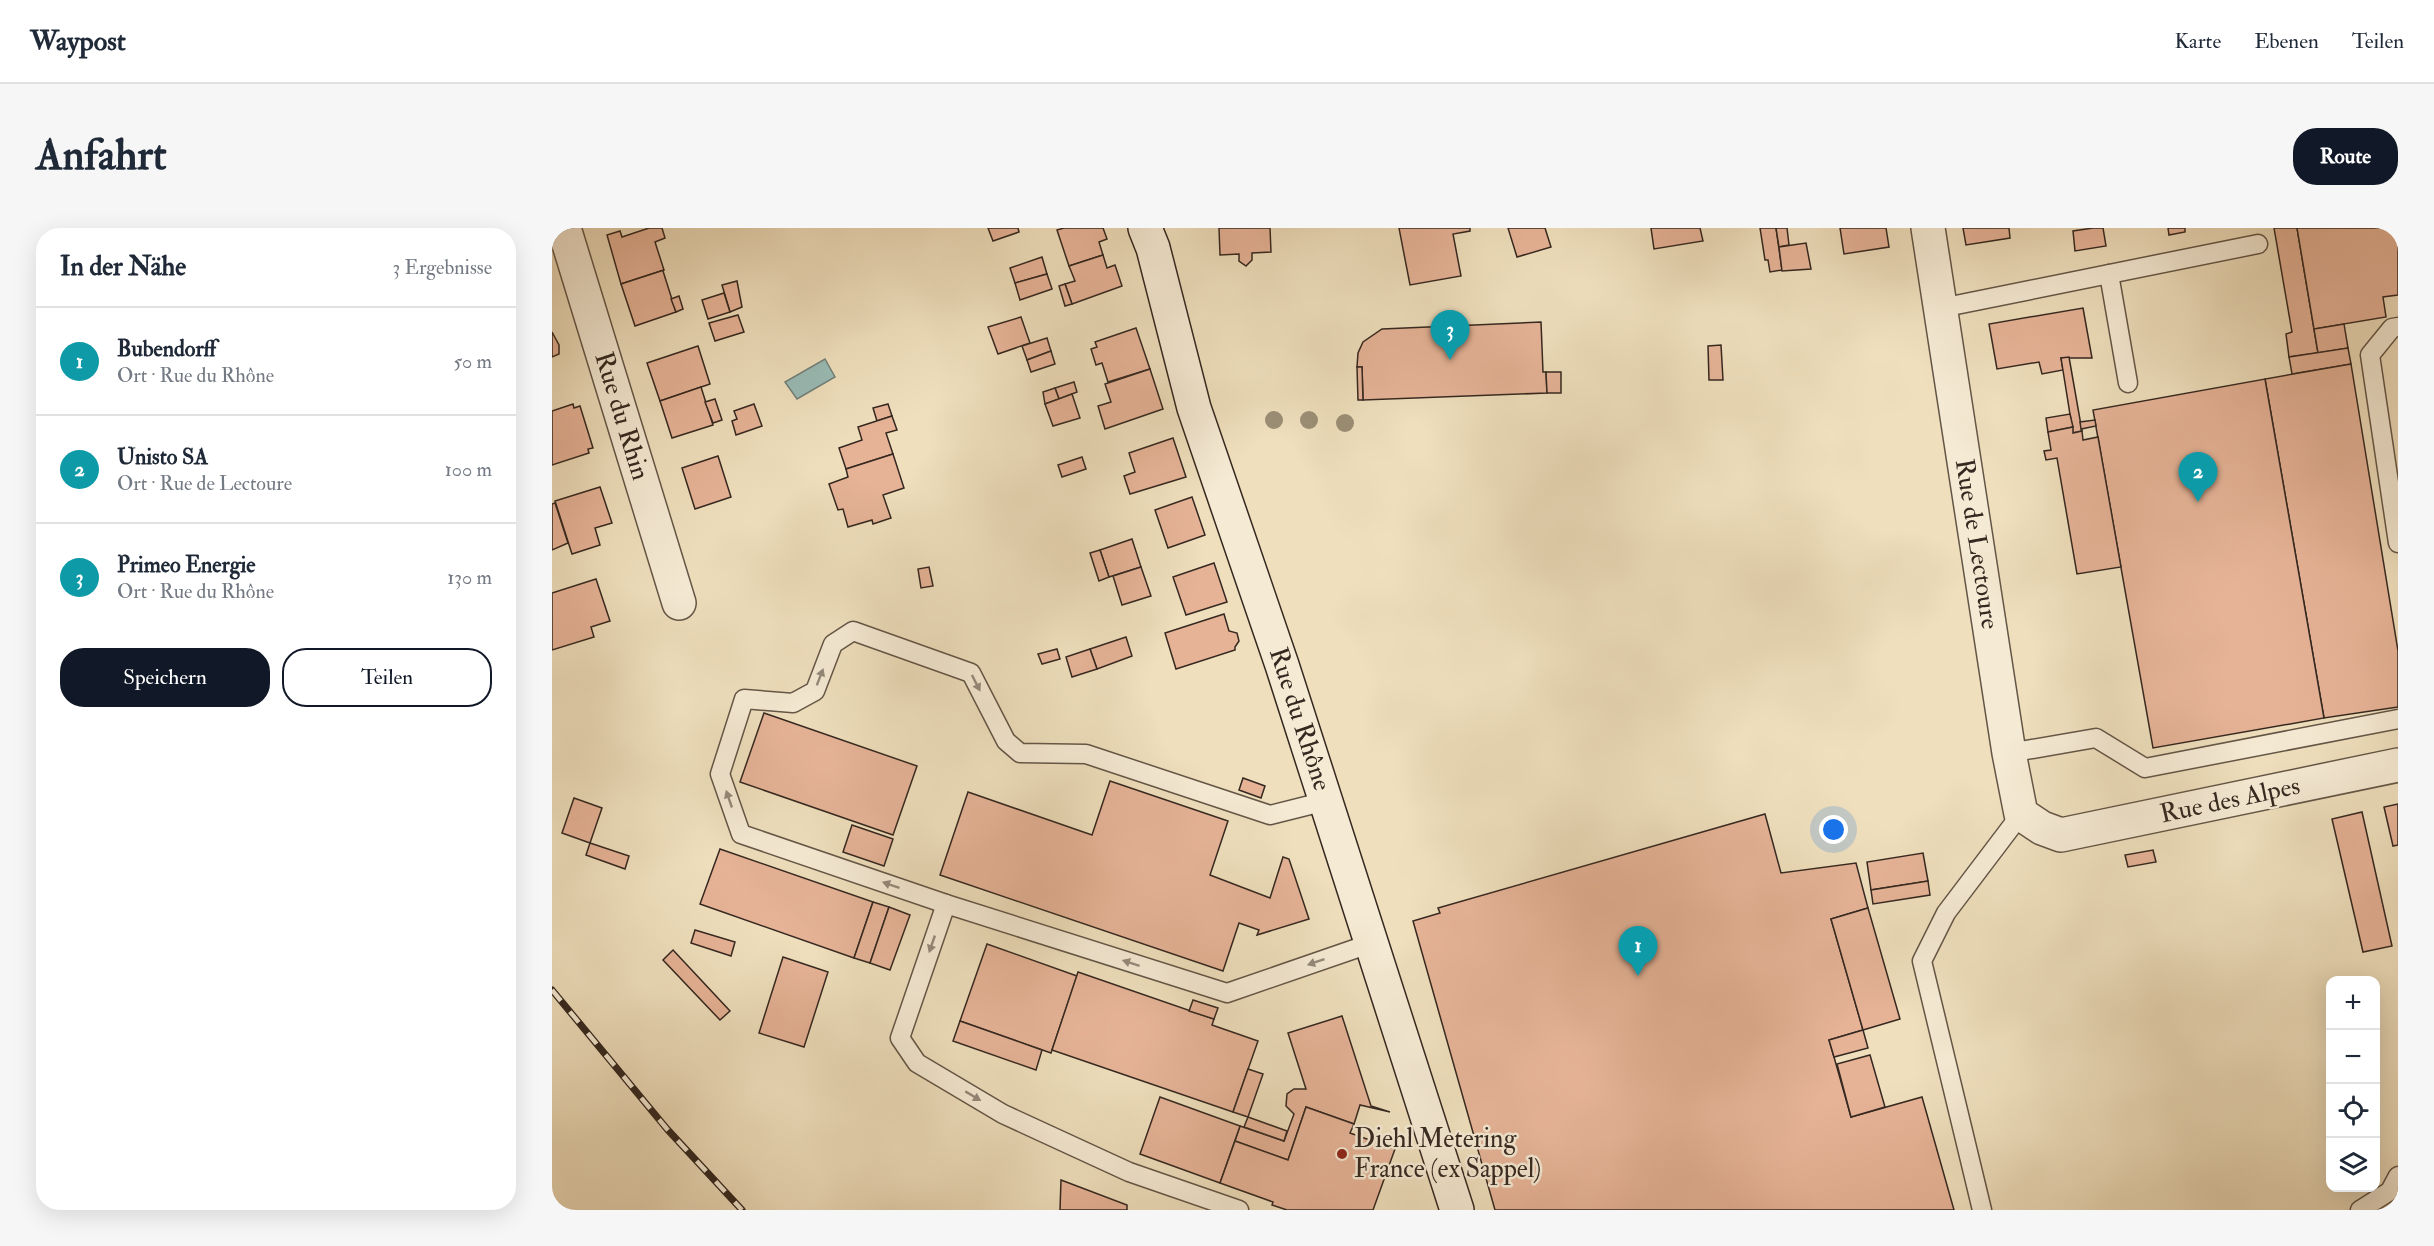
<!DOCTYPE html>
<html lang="de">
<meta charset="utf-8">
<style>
:root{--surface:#fff;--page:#f6f6f7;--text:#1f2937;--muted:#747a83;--line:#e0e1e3;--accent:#111827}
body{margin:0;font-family:"IM FELL Double Pica",serif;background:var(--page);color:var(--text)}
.controls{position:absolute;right:18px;bottom:18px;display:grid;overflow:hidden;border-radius:12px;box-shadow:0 6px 24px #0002}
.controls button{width:54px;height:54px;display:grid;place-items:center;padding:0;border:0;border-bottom:2px solid var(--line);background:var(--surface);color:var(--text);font:30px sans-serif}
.you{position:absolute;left:1282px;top:602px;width:21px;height:21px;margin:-15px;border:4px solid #fff;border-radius:50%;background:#1a73e8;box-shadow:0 0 0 9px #1a73e833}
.badge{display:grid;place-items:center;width:39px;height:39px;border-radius:50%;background:var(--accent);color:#fff;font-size:20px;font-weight:700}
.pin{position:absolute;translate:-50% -50px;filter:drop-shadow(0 2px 3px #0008)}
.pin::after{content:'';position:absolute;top:32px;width:21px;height:18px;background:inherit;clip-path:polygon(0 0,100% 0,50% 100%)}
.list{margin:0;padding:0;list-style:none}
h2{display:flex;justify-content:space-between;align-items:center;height:78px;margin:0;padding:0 24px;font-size:26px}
h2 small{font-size:20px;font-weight:400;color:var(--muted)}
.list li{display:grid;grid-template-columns:39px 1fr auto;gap:18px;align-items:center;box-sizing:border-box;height:108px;padding:0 24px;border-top:2px solid var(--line)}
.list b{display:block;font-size:22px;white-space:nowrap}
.list p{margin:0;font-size:20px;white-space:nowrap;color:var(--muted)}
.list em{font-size:20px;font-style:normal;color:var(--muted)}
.actions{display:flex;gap:12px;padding:18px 24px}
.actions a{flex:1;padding:14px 0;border:2px solid var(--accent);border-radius:24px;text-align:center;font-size:21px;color:var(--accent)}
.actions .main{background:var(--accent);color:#fff}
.icon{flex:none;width:33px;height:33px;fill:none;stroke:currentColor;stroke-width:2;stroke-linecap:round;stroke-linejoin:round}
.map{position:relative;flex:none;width:1846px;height:982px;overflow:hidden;border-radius:24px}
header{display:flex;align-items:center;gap:36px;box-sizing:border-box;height:84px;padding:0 30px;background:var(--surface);border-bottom:2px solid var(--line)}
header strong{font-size:28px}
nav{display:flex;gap:33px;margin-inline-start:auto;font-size:21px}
.intro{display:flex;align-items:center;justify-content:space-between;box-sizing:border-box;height:144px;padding:0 36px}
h1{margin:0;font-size:42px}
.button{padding:15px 27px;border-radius:24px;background:var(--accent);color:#fff;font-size:21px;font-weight:700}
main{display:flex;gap:36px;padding:0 36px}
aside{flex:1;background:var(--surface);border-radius:24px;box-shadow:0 6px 24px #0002}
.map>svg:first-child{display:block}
.water{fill:#9abcb6;stroke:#72817a;stroke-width:1.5}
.building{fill:#e6b397;stroke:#352820;stroke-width:1.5}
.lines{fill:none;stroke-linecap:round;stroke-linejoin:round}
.lane-casing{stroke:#645647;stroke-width:21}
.street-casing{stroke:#645647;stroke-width:36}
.secondary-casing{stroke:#352820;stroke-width:36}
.lane{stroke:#f5ead4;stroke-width:18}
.street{stroke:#f5ead4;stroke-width:33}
.secondary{stroke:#f5ead4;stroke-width:33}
.rail-casing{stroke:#352820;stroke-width:7}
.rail{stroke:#f5ead4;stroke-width:4.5;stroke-dasharray:14;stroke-linecap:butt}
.tree{fill:#9b8f76}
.oneway{fill:#95897a}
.poi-dot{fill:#8f2418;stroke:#f5ead4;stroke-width:2}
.labels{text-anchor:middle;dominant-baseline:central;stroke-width:5;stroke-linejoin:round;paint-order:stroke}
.street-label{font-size:26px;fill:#352820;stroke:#f5ead4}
.poi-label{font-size:26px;fill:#352820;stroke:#f5ead4;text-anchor:start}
</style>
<header>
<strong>Waypost</strong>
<nav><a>Karte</a><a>Ebenen</a><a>Teilen</a></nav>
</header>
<div class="intro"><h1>Anfahrt</h1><a class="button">Route</a></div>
<main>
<aside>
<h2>In der Nähe<small>3 Ergebnisse</small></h2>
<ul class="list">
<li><span class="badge" style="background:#0f9aa8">1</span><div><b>Bubendorff</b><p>Ort · Rue du Rhône</p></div><em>50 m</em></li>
<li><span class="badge" style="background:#0f9aa8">2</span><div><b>Unisto SA</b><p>Ort · Rue de Lectoure</p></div><em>100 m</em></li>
<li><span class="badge" style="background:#0f9aa8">3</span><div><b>Primeo Energie</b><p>Ort · Rue du Rhône</p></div><em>130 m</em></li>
</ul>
<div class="actions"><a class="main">Speichern</a><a>Teilen</a></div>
</aside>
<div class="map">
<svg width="1846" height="982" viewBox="0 0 1846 982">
<rect width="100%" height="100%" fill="#efdfbd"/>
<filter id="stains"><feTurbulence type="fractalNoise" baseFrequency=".00333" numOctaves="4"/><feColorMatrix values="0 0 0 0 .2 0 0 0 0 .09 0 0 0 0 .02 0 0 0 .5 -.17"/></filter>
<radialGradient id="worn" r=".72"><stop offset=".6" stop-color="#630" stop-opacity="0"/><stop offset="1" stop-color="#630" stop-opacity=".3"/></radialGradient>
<polygon class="water" points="273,131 283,149 245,171 233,154"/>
<g class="building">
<polygon points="97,0 110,0 113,10 103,14 112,42 69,56 55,7 68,3 70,9"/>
<polygon points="436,0 466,0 467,4 441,13"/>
<polygon points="512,0 551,0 555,11 547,14 551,27 517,38 505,2"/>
<polygon points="667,0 718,0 719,24 700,25 700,32 694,38 687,33 687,26 668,27"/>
<polygon points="847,0 918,0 918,3 901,6 909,48 858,57"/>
<polygon points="956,0 993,0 999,19 965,29"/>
<polygon points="1099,0 1148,0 1151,13 1102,21"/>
<polygon points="1208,0 1224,0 1230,42 1218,44 1216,32 1213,32"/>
<polygon points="1224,0 1235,0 1237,17 1227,19"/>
<polygon points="1288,0 1334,0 1337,19 1292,26"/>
<polygon points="1411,0 1457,0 1458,10 1414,17"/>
<polygon points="1541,0 1551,0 1554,18 1523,23 1521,3"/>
<polygon points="1616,0 1633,0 1633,4 1617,7"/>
<polygon points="1722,0 1745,0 1766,125 1737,129 1734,106 1740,104"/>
<polygon points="1745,0 1846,0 1846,67 1831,69 1834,89 1762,101"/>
<polygon points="1254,15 1259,41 1230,43 1227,19"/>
<polygon points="551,27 555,40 563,37 570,58 520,76 513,56 523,53 517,38"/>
<polygon points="490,29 495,46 463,55 458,40"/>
<polygon points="112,42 111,43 124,84 83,98 69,56"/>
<polygon points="495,46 500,61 468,72 463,55"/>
<polygon points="185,53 190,79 178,84 170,57"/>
<polygon points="513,56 520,76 513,78 507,58"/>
<polygon points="172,65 178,84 156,91 150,72"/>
<polygon points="127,68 131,81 124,84 119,71"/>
<polygon points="1531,80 1540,130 1509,130 1511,142 1490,146 1487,134 1445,141 1437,96"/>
<polygon points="186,87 192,104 163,113 157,95"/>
<polygon points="469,89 478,115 446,126 436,99"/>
<polygon points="989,94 991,144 994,144 995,165 811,172 810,139 805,139 806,125 811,114 830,101"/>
<polygon points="1792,96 1796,120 1766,125 1762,101"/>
<polygon points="584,100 598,141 556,154 550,135 544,137 539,121 545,119 543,114"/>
<polygon points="0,104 7,117 7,126 0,129"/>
<polygon points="495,110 499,123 475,132 470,118"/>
<polygon points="1169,117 1171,152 1157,152 1156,118"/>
<polygon points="146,118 158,156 108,173 95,135"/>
<polygon points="1796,120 1799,136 1740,146 1737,129"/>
<polygon points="499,123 503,136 479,144 475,132"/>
<polygon points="1517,129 1530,203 1521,205 1509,130"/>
<polygon points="1799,136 1846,423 1846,479 1772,490 1713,151"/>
<polygon points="805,139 810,139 811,172 806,172"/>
<polygon points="598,141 611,181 553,201 546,178 559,174 553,156"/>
<polygon points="994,144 1009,144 1009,165 995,165"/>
<polygon points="1713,151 1772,490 1601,520 1541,182"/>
<polygon points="522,154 525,164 507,171 503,160"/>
<polygon points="149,159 161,197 120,210 108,173"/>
<polygon points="503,160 507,171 493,176 491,164"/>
<polygon points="520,166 528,190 501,198 493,176"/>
<polygon points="163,171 170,192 161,195 153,174"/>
<polygon points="21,176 22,180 28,178 41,220 36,221 37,225 0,237 0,183"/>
<polygon points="202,176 210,198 184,207 180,193 185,191 182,183"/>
<polygon points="336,176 340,188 325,193 321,180"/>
<polygon points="1518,186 1521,199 1496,204 1494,190"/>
<polygon points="340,188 345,202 334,205 341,226 294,241 287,220 310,212 306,199"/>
<polygon points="1543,192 1544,198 1529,201 1528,194"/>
<polygon points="1521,199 1521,205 1530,203 1531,212 1546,209 1569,339 1525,346 1505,230 1494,232 1492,223 1499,222 1496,204"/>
<polygon points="621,210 634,249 578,266 572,248 583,244 577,225"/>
<polygon points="341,226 352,260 331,267 339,290 321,296 320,292 296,299 291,281 286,282 277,256 296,249 294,241"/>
<polygon points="166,228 179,269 143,281 130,240"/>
<polygon points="530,229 534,241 510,249 506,237"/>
<polygon points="48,259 60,295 43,300 48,317 20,326 3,273"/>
<polygon points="640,269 653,307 616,320 603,282"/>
<polygon points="3,275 16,315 0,322 0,276"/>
<polygon points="580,311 589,339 557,349 548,322"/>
<polygon points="548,322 557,349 547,353 538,325"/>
<polygon points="662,335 675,374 634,387 621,349"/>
<polygon points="377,339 381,358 369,360 366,341"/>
<polygon points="589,339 599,368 570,377 561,348"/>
<polygon points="44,351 58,393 39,399 42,409 0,422 0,365"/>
<polygon points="672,386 677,403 685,405 687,413 683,419 683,422 624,441 613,405"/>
<polygon points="574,409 580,428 545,441 538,421"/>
<polygon points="505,421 508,431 490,436 486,426"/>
<polygon points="538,421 545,441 520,449 514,429"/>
<polygon points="212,485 365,538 341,607 188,554"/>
<polygon points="691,550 713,558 709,570 687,562"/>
<polygon points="558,553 676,593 658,647 718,670 731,629 737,631 757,691 705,707 707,702 687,695 671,743 388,647 416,564 540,607"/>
<polygon points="22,570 50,580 38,615 10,605"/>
<polygon points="1846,576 1846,617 1841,618 1832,579"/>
<polygon points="1810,584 1840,718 1811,724 1780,591"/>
<polygon points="1213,586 1229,645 1304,635 1316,680 1279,691 1311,802 1277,812 1282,829 1299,889 1370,869 1402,982 943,982 861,693 888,685 886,680"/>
<polygon points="300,597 341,611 332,638 291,624"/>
<polygon points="38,615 77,628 73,641 34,627"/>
<polygon points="168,621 321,674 302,730 148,676"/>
<polygon points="1601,622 1604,634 1576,639 1573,627"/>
<polygon points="1371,625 1376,653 1319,662 1315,634"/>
<polygon points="1376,653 1378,667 1321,676 1319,662"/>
<polygon points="321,674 337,679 318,735 302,730"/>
<polygon points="337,679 358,687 338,742 318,735"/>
<polygon points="1316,680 1348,791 1311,802 1279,691"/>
<polygon points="143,702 183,714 179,728 139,715"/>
<polygon points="435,716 525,748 499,825 408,793"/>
<polygon points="121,722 178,783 168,792 111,732"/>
<polygon points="231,729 276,744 252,819 207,805"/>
<polygon points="526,744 662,791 660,797 706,813 681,884 500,822"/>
<polygon points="641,772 666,780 662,791 637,783"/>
<polygon points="790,788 819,878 838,884 808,877 802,896 754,879 736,932 683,913 688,898 732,913 742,886 734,878 735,866 742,861 754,861 736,805"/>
<polygon points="408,793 490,822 484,842 401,813"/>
<polygon points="1311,802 1316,820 1282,829 1277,812"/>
<polygon points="1318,827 1333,879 1299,889 1285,836"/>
<polygon points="696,841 711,846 696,889 681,884"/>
<polygon points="608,869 688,898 668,955 588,926"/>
<polygon points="754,879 802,896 798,905 843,921 821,982 735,982 720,977 721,974 668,955 683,913 736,932"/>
<polygon points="696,889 735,903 732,913 692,899"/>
<polygon points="509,952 575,977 575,982 508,982"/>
</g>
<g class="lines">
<g class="lane-casing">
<g id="lane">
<polyline points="1557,46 1576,155"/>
<polyline points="1389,80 1706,16"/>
<polyline points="1846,99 1840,100 1818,127 1846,315"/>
<polyline points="1457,525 1544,510 1593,540 1846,491"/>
<polyline points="394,676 189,606 168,546 192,471 241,475 263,463 281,416 301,403 419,445 454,513 468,525 534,526 718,587 774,573"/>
<polyline points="687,982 577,944 451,886 365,835 348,810 394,676 675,765 820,715"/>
<polyline points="1430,982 1370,733 1394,685 1469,586"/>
<polyline points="1808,982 1838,963 1846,948"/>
</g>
</g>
<g class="street-casing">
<g id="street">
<polyline points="12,0 127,375"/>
<polyline points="1376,0 1457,525 1469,586 1490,600 1509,607 1846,537"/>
</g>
</g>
<g class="secondary-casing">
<polyline id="secondary" points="593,0 601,20 642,180 730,437 905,982"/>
</g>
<use href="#lane" class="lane"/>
<use href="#street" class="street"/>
<use href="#secondary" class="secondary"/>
<g class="rail-casing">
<polyline id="rail" points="0,762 115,901 190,982"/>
</g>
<use href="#rail" class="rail"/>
</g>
<g class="tree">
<circle cx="722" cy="192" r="9"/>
<circle cx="757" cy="192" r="9"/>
<circle cx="793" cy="195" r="9"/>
</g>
<defs><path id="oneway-solid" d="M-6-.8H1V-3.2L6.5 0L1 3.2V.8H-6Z" transform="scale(1.5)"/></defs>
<g class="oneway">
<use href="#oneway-solid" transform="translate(268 449) rotate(-69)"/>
<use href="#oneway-solid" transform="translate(424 455) rotate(63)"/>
<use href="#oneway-solid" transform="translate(177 571) rotate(-109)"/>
<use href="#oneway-solid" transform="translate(339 657) rotate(-161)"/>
<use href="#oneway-solid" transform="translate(380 716) rotate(109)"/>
<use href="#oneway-solid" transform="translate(764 734) rotate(161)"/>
<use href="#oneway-solid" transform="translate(579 735) rotate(-162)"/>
<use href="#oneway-solid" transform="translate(421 868) rotate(31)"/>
</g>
<circle class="poi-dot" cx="790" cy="926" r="6"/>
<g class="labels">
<g class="street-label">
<text transform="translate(70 188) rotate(73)">Rue du Rhin</text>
<text transform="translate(1425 316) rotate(81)">Rue de Lectoure</text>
<text transform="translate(748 491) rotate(72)">Rue du Rhône</text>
<text transform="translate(1678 572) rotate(-12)">Rue des Alpes</text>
</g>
<g class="poi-label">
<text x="802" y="911">Diehl Metering<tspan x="802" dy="30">France (ex Sappel)</tspan></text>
</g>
</g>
<rect width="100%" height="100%" filter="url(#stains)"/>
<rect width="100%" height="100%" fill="url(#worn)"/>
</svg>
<div class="controls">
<button>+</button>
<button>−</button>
<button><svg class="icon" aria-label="locate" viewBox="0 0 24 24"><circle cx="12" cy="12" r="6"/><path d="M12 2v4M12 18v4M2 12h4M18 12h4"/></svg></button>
<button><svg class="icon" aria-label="layers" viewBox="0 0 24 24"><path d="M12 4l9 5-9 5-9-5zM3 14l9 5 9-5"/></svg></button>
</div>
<div class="you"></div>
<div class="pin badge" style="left:1086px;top:748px;background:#0f9aa8">1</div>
<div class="pin badge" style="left:1646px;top:274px;background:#0f9aa8">2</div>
<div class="pin badge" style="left:898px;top:132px;background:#0f9aa8">3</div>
</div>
</main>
